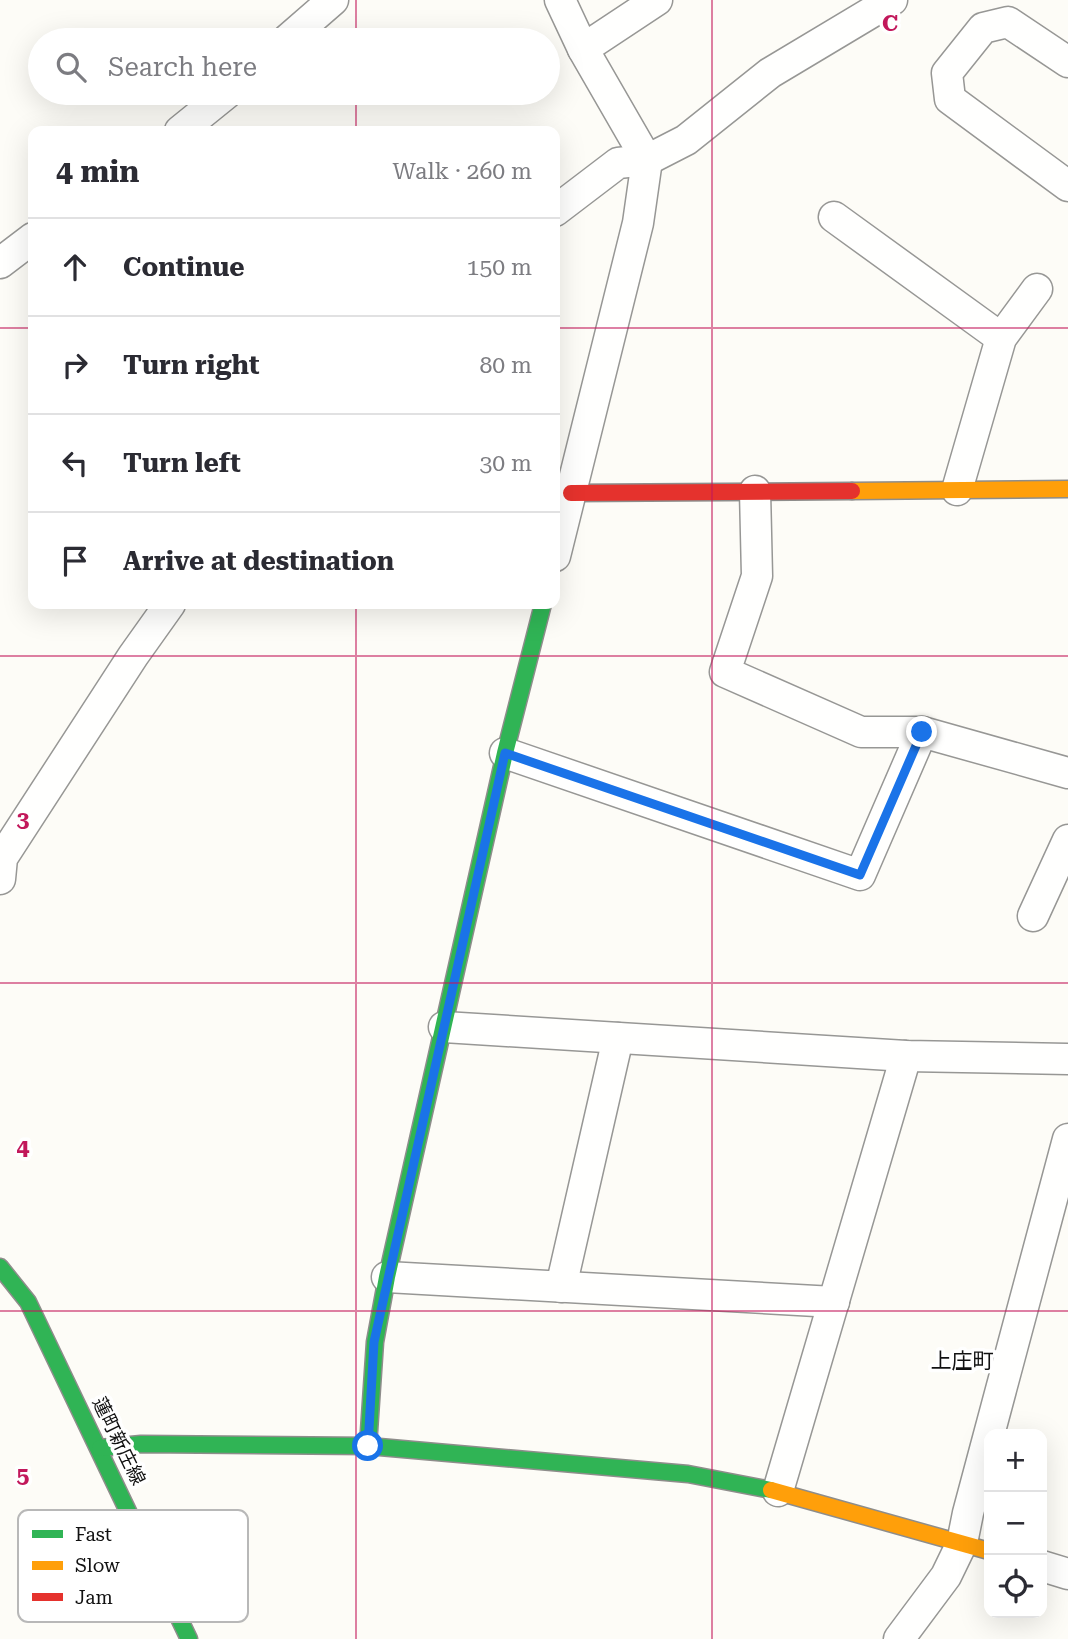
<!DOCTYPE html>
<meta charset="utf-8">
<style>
:root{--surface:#fff;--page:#f2f2f3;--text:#2b2b33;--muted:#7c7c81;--line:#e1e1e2}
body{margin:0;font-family:"Roboto Serif","Noto Sans JP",serif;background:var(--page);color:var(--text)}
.controls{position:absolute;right:21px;bottom:21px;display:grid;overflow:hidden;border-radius:14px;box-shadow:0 7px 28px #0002}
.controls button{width:63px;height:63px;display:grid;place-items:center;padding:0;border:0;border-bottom:2px solid var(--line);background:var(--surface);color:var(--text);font:35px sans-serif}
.stop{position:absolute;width:21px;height:21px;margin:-16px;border:5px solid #1a73e8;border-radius:50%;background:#fff}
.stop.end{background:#1a73e8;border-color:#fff;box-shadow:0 2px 7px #0008}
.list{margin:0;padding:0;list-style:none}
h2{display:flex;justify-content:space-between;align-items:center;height:91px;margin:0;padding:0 28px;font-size:30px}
h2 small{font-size:23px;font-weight:400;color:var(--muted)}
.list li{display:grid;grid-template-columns:46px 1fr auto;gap:21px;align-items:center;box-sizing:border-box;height:98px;padding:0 28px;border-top:2px solid var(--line)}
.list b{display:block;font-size:26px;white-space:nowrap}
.list em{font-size:23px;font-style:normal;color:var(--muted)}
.icon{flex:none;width:38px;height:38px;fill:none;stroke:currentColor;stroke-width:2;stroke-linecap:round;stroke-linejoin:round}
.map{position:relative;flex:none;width:1068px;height:1639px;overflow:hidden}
.search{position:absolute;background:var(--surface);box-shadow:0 7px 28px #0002;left:28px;top:28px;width:532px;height:77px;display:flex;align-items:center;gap:18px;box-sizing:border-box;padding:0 24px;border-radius:38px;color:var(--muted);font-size:26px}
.panel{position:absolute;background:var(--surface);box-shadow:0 7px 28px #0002;left:28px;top:126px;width:532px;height:483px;border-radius:14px}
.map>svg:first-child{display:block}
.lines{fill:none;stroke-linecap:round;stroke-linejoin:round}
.street-casing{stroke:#979795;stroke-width:33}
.fast-casing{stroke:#8e8d8b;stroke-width:19}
.slow-casing{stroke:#8e8d8b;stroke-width:19}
.jam-casing{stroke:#8e8d8b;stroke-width:19}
.street{stroke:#fffffe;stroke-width:30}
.fast{stroke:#30b455;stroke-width:16}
.slow{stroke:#ff9f0a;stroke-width:16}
.jam{stroke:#e5322d;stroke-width:16}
.route{stroke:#1a73e8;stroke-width:9}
.grid{fill:none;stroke:#c2185b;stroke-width:2;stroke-opacity:0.55}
.labels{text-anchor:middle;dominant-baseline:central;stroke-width:7;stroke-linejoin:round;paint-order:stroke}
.street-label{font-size:19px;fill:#111;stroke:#fff}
.neighbourhood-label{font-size:21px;fill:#111;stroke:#fff}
.key{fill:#fff;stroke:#b8b8b8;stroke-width:2}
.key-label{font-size:19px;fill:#111}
.grid-label{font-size:23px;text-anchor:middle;font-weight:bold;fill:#c2185b;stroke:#fff;stroke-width:7;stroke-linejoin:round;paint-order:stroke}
</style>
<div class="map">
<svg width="1068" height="1639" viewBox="0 0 1068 1639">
<rect width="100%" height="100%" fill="#fdfcf7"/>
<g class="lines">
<g class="street-casing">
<g id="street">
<polyline points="287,40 333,0"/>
<polyline points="583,49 657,0"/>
<polyline points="1068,62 1008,22 983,28 947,73 950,99 1068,186"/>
<polyline points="180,131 227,93"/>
<polyline points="555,211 618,163 647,160 686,140 770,73 892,0"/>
<polyline points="834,217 1001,338"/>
<polyline points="0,263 33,238"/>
<polyline points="957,490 1001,338 1037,289"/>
<polyline points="755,491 757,576 725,672 861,732 922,732 1068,773"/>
<polyline points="555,556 638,223 647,160 583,49 560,0"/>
<polyline points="505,753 860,875 922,732"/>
<polyline points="0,879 2,858 133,656 170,604"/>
<polyline points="1033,916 1068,840"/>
<polyline points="444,1027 906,1056 1068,1059"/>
<polyline points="387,1277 834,1302"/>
<polyline points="561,1287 618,1038"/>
<polyline points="778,1491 906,1056"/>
<polyline points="1042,1566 1068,1574"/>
<polyline points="899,1639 946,1576 962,1543 968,1513 1068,1139"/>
</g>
</g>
<g class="fast-casing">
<g id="fast">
<polyline points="0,1267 28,1302 189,1639"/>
<polyline points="368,1446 375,1342 387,1277 505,753 543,604"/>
<polyline points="100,1448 141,1444 368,1446 688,1474 771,1490"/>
</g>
</g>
<g class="slow-casing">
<g id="slow">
<polyline points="852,491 1068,489"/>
<polyline points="771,1490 989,1551"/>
</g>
</g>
<g class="jam-casing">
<polyline id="jam" points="571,493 852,491"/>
</g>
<use href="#street" class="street"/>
<use href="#fast" class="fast"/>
<use href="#slow" class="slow"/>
<use href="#jam" class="jam"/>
</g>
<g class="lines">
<polyline class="route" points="368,1446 374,1342 505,753 860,875 922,732"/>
</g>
<path class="grid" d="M356,0V40M712,0V1639M356,93V131M0,328H33M555,328H1068M356,604V1639M0,656H1068M0,983H1068M0,1311H1068"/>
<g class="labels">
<g class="street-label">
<text transform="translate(119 1441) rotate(64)">蓮町新庄線</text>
</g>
<g class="neighbourhood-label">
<text x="962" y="1361">上庄町</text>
</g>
</g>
<rect x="18" y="1510" width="230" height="112" rx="10" class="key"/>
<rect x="32" y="1530" width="31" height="8" fill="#30b455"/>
<rect x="32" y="1561" width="31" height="9" fill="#ff9f0a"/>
<rect x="32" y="1593" width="31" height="8" fill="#e5322d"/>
<g class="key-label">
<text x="75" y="1541">Fast</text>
<text x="75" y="1572">Slow</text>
<text x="75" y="1604">Jam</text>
</g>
<g class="grid-label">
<text x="890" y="31">C</text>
<text x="23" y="827">3</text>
<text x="23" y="1155">4</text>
<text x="23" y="1483">5</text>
</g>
</svg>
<div class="controls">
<button>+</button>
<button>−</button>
<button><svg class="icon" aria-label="locate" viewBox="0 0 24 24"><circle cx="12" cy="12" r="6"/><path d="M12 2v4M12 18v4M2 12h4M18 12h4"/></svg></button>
</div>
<div class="stop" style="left:368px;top:1446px"></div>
<div class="stop end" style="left:922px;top:732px"></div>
<div class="search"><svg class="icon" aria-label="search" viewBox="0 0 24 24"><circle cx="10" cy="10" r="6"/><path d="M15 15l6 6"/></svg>Search here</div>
<section class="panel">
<h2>4 min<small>Walk · 260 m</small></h2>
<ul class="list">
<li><svg class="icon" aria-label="ahead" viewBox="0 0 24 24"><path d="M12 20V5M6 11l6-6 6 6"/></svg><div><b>Continue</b></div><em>150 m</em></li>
<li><svg class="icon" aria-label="right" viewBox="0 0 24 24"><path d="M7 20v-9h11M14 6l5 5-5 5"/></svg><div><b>Turn right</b></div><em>80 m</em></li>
<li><svg class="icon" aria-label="left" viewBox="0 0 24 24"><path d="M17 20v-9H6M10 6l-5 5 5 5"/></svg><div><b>Turn left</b></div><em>30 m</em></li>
<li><svg class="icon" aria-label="arrive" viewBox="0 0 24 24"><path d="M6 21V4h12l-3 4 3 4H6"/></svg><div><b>Arrive at destination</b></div></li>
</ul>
</section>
</div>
